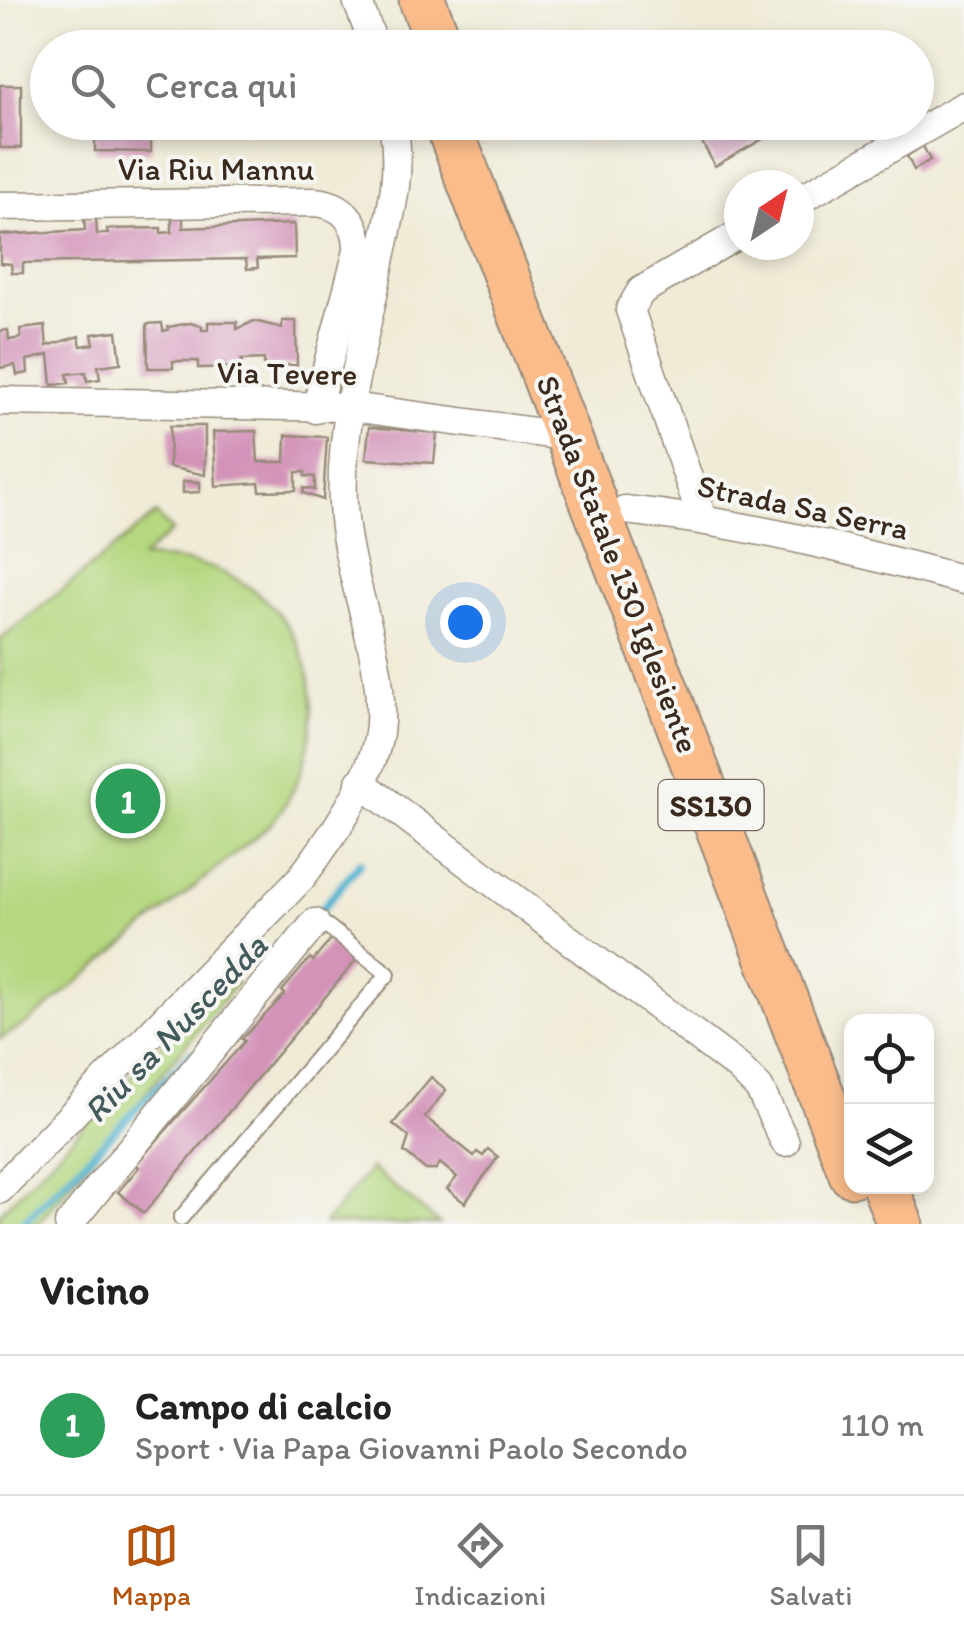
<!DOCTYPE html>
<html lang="it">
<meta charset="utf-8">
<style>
:root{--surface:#fff;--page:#f6f6f6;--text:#222;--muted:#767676;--line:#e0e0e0;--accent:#b45309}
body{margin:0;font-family:Itim,sans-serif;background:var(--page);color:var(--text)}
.controls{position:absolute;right:30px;bottom:30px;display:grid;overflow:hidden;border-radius:20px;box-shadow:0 5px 15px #0003}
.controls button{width:90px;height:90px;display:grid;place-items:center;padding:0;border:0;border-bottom:2px solid var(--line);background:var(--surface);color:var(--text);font:50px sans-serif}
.compass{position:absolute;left:724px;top:170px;width:90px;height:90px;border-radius:50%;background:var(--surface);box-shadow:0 5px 15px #0003;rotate:35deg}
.you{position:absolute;left:465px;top:622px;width:35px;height:35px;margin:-25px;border:8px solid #fff;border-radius:50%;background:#1a73e8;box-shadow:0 0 0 15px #1a73e833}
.badge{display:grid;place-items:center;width:65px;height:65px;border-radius:50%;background:var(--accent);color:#fff;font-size:32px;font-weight:700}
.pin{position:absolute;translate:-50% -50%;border:5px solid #fff;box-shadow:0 2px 10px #0006}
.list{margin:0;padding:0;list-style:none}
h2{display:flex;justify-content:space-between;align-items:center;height:130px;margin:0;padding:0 40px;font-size:42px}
h2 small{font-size:32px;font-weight:400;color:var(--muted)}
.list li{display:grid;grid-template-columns:65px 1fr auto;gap:30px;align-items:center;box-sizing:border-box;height:140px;padding:0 40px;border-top:2px solid var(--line)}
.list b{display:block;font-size:38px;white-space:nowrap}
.list p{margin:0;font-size:32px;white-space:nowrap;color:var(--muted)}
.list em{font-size:32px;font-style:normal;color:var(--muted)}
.icon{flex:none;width:55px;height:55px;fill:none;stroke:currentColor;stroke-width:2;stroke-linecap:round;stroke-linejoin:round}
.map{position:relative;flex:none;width:964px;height:1224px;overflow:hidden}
.search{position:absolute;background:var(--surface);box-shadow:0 5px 15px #0003;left:30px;right:30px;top:30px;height:110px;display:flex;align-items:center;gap:25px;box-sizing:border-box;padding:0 35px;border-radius:55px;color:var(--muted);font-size:38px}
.sheet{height:270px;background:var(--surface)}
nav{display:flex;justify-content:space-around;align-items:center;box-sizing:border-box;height:140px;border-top:2px solid var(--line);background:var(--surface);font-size:28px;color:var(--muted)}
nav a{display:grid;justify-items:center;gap:5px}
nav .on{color:var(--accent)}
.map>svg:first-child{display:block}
.green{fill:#b4d77f;stroke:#78804e;stroke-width:2.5}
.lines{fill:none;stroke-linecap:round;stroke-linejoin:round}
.stream{stroke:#50b2cf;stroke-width:8}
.building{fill:#d393b9}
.lane-casing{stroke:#968a7a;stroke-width:18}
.street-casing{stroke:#968a7a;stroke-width:31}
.primary-casing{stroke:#968a7a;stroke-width:49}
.lane{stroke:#fff;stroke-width:14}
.street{stroke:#fff;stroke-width:28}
.primary{stroke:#fabc8b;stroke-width:45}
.labels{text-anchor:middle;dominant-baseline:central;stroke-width:8;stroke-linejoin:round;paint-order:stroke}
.shield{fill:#f6f6f2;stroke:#73675e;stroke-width:2.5}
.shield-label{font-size:30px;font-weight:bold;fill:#3b2a1e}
.street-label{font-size:32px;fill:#3b2a1e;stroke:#f6f6f2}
.water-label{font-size:35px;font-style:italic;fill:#425a5c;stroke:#f6f6f2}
</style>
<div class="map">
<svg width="964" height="1224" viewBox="0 0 964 1224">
<rect width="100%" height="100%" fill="#f6f6f2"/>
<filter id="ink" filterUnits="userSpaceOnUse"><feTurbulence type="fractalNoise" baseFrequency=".01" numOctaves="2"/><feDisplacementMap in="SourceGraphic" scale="20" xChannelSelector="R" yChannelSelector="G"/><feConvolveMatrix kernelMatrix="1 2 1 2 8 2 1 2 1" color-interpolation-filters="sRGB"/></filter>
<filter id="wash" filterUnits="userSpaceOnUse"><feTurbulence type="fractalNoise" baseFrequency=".0048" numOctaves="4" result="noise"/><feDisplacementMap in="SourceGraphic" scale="40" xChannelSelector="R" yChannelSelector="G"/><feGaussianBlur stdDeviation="2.25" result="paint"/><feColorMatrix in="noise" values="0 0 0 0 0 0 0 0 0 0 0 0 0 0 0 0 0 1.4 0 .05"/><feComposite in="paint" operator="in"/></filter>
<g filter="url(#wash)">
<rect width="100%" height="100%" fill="#f0ebd7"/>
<g class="green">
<path d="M156,514L172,531L142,558C167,559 192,560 217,570C325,613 339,742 270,825L29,1022L0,1039V640Z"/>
<polygon points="236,975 236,984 38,1224 0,1224 0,1213 227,976"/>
<polygon points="371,1168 440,1224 324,1224"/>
</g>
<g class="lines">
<g class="stream">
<polyline points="315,917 360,863"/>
<polyline points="22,1224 192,1053"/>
</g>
</g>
<g id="blocks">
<g class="building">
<rect x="0" y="85" width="21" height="63"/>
<polygon points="95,122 151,122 151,152 95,151"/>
<polygon points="691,122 793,122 715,166"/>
<polygon points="923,146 930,160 914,170 907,156"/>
<polygon points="172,216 183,216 183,228 294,224 295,258 257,259 258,268 247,269 246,259 23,263 23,273 12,273 11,264 0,263 0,235 85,230 84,218 96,218 97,234 108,234 107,229 161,228 161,233 172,232"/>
<polygon points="254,321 282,328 282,321 296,321 297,365 264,366 264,359 241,360 242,367 198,368 198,361 173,361 173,368 148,368 147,324 162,323 163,331 168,330 168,327 190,323 202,326 202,330 208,330 208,322 237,322 237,329"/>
<polygon points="45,326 47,346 79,336 81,346 94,344 92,334 117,331 121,363 98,366 100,379 87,381 86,372 67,374 69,383 52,385 49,355 27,360 28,373 17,375 15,365 0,368 0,331 8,330 9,340 21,338 20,329"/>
<polygon points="170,426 205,426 205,475 169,467"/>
<polygon points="369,427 437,433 434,463 366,459"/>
<polygon points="256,431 258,462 285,462 286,435 327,437 323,500 303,493 304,488 315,490 315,477 305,476 305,472 296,472 296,490 260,491 259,483 216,486 213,432"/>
<polygon points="183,481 200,482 200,492 183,493"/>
<polygon points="333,937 358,958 144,1213 118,1192 139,1167 136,1164 245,1041 242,1039 285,994 282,991 310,958 313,961"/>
<polygon points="431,1077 446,1090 425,1117 474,1156 477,1152 483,1156 488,1149 498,1157 465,1203 447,1189 457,1177 440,1163 435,1170 426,1170 404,1152 409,1137 393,1124"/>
</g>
</g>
</g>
<g filter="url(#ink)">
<use href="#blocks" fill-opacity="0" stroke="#968a7a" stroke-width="2.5"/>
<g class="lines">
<g class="lane-casing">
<polyline id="lane" points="181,1218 388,974 327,926 315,923"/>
</g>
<g class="street-casing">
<g id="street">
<polyline points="357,0 375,48"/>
<polyline points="799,200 964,106"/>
<path d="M0,206L313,202C343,203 359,223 358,251L316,409"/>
<polyline points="0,401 351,407 571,437"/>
<path d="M625,510C741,522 852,550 964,580"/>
<polyline points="702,518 630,310 641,291 739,234"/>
<polyline points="360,782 738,1067 759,1088 785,1142"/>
<path d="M0,1189L301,878C330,840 378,772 380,723C384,649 346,578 343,505C339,423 365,338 381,257C392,206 402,175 393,122"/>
<polyline points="69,1224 315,923"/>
</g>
</g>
<g class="primary-casing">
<g id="primary">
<polyline points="422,0 441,48"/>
<polyline points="447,122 852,1174"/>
<polyline points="885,1186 900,1224"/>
</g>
</g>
<use href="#lane" class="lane"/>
<use href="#street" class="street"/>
<use href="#primary" class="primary"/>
</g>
</g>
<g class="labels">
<rect class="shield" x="658.5" y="780" width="105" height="50" rx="8"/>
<g class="shield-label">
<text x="711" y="805">SS130</text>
</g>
<g class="street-label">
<text x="216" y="169">Via Riu Mannu</text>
<text transform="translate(287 373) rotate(1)">Via Tevere</text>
<text transform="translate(803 507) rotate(12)">Strada Sa Serra</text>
<text transform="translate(618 564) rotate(69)">Strada Statale 130 Iglesiente</text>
</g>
<g class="water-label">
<text transform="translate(175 1028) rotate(-46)">Riu sa Nuscedda</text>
</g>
</g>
</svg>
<div class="controls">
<button><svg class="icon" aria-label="locate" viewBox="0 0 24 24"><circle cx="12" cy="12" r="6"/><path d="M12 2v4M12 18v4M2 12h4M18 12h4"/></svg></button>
<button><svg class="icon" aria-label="layers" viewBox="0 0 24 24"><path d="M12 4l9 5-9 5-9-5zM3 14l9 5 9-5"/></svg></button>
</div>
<svg class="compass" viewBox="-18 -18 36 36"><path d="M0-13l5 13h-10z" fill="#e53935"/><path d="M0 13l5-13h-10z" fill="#767676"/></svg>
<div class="you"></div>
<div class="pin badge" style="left:128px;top:801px;background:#2e9e5b">1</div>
<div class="search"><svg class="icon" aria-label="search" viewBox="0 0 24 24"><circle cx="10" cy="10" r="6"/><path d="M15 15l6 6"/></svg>Cerca qui</div>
</div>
<section class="sheet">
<h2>Vicino<small></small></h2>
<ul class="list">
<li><span class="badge" style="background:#2e9e5b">1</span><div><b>Campo di calcio</b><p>Sport · Via Papa Giovanni Paolo Secondo</p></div><em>110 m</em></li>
</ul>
</section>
<nav>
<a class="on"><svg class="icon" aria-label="map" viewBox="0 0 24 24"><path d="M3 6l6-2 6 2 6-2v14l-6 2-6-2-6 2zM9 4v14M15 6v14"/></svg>Mappa</a>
<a><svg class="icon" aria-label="directions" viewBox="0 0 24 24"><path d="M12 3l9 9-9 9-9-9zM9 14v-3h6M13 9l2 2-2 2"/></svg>Indicazioni</a>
<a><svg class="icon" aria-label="saved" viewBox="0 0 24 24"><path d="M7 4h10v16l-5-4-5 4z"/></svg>Salvati</a>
</nav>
